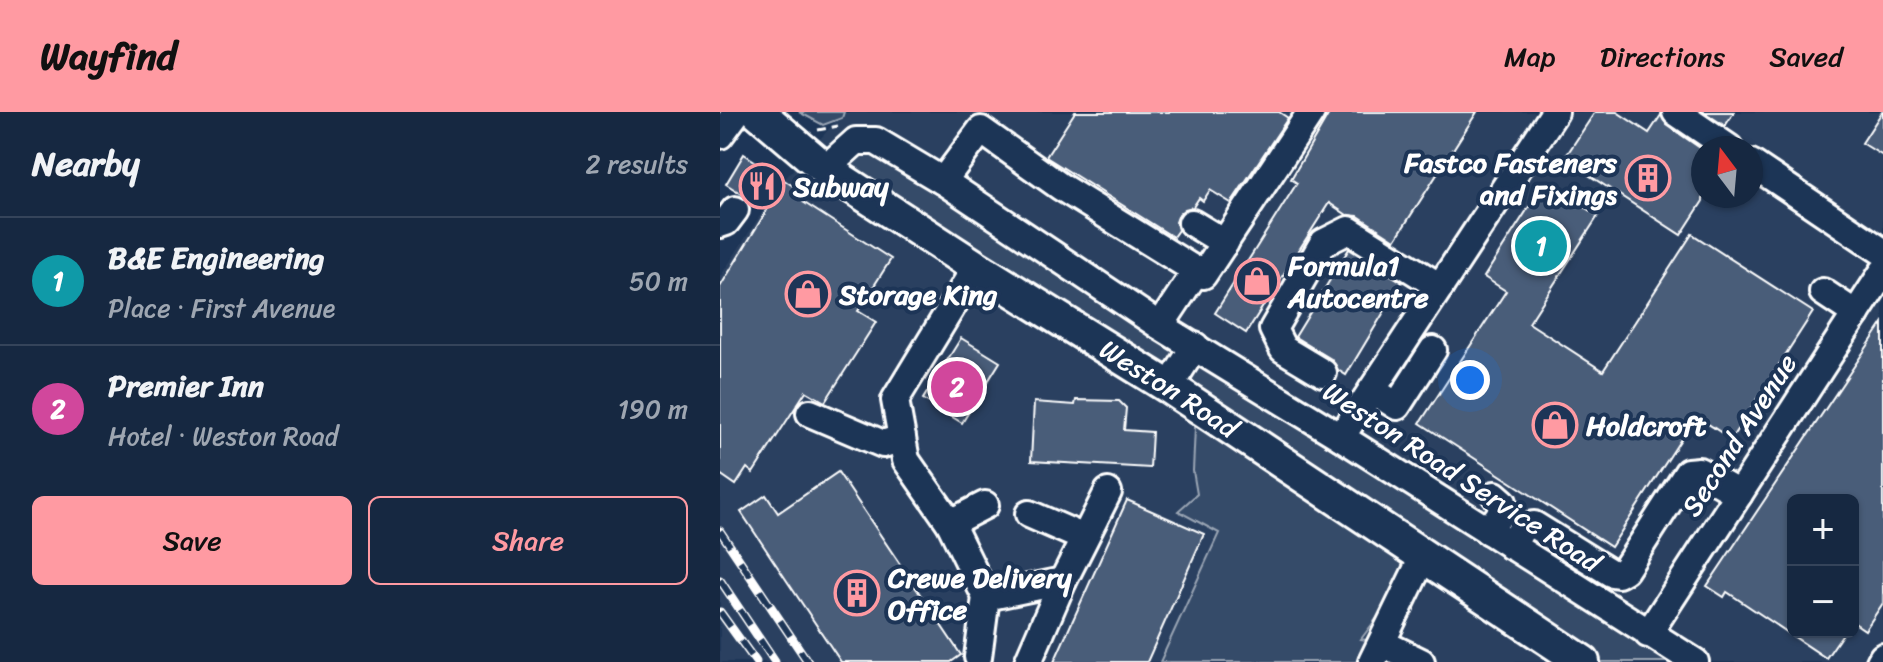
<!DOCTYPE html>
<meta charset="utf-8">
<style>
:root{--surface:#162841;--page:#23344c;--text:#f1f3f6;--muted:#9ea6b1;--line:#35445a;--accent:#ff9aa2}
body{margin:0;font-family:Sriracha,sans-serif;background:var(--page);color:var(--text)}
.controls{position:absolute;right:24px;bottom:24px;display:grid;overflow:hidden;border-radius:12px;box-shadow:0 2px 6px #0004}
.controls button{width:72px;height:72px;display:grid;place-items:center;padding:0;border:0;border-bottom:2px solid var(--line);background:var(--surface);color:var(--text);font:40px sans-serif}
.compass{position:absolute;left:971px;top:24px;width:72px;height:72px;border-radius:50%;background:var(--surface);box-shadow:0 2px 6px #0004;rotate:344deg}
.you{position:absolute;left:750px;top:268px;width:28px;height:28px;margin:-20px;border:6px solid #fff;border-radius:50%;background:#1a73e8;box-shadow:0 0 0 12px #1a73e833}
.badge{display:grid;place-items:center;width:52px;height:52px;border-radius:50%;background:var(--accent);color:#fff;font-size:26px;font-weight:700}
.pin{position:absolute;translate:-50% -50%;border:4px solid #fff;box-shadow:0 2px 8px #0006}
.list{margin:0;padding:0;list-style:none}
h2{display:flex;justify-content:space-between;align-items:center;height:104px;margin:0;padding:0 32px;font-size:34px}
h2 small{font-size:26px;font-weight:400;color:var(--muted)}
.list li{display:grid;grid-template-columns:52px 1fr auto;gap:24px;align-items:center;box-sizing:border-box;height:128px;padding:0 32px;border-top:2px solid var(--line)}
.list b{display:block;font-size:30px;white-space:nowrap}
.list p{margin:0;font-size:26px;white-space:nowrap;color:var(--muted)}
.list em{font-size:26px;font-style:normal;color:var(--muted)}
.actions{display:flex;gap:16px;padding:24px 32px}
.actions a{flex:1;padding:18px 0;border:2px solid var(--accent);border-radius:12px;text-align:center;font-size:28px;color:var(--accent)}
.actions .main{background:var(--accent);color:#111}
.map{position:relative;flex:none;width:1163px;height:550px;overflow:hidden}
header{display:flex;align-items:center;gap:48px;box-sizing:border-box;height:112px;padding:0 40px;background:var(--accent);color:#111}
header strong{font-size:38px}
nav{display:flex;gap:44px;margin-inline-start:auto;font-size:28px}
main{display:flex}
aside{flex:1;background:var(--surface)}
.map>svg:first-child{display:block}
.built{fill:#2a4161;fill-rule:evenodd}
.green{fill:#364b69;stroke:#9aa5b4;stroke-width:2}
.building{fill:#4a5d79;stroke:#fff;stroke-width:2}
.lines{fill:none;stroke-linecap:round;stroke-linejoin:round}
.minor-casing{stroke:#fff;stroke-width:32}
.major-casing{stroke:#fff;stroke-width:38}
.path{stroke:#fff;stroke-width:3;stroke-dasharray:8 6;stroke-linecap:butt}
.minor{stroke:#1d3557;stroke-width:26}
.major{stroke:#1d3557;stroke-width:32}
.rail-casing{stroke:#fff;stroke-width:9}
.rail{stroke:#1d3557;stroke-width:6;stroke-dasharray:18;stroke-linecap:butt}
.labels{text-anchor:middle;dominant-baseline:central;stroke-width:8;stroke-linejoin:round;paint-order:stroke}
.poi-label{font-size:28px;font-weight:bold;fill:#fff;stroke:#1d3557;text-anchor:start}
.street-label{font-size:28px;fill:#fff;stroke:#1d3557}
</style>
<header>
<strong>Wayfind</strong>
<nav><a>Map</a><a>Directions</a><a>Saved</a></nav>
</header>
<main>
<aside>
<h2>Nearby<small>2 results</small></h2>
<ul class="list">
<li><span class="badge" style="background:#0f9aa8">1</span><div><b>B&amp;E Engineering</b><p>Place · First Avenue</p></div><em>50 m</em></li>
<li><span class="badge" style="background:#d1479c">2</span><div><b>Premier Inn</b><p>Hotel · Weston Road</p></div><em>190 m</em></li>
</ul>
<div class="actions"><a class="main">Save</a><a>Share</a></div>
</aside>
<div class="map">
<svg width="1163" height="550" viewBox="0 0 1163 550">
<rect width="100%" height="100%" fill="#1d3557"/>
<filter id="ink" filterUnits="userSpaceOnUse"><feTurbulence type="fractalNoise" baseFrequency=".0125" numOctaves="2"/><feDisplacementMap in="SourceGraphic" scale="16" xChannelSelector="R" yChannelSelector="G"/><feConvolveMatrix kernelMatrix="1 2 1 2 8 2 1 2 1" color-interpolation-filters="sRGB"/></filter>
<g filter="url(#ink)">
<path class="built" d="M124,0H1163V550H0V165L62,70ZM983,36H1031V84H983ZM1073,388H1133V520H1073Z"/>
<g class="green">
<polygon points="79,0 124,0 122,6 103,13"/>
<polygon points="136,29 975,550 863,550 703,445 641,527 662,531 654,550 440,550 499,421 458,399 477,382 473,359 475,315 490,303 105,57"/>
</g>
<g class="building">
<polygon points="355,0 559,0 568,6 511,91 490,78 483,89 479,86 473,95 465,97 459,102 456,110 458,118 453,125 326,45"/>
<polygon points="610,0 757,0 675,128 638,104 627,103 609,91 526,221 495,201 577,71 571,67"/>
<polygon points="875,0 897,0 929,21 941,3 947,13 983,38 983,89 961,123 844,47"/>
<polygon points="984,0 1014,0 1005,14"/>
<polygon points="1162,0 1163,0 1163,44 1142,31"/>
<polygon points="24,42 87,83 83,90 171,147 138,199 156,210 105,290 86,279 33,361 27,356 16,373 0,362 0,175 47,98 6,72"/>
<polygon points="825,70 878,104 809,211 883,259 972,122 1093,200 1011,327 976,304 891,435 700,311 786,179 764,165"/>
<polygon points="629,137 682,170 626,263 618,258 611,247 575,225"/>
<polygon points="1163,211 1163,491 1145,518 1133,510 1133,388 1073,388 1073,520 1124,520 1106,546 1007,480 1004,485 987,474"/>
<polygon points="241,226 280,250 242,311 203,287"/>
<polygon points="356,288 399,289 406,296 404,318 432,320 430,356 311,349 314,290 355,293"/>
<polygon points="118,360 241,543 231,550 121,550 21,400 46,383 58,401"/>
<polygon points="407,388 484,422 427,550 334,550"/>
</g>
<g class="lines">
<g class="minor-casing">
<g id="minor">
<polyline points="956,0 1009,36"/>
<polyline points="0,23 17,0"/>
<polyline points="1031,51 1163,140"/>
<polyline points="105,57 136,29 156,29 223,69 440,214 621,325 975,550"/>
<polyline points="223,69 261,18 341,75 483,163 591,0"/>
<polyline points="472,111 505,131"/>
<polyline points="0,112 6,110 15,98"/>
<polyline points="256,155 175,288 186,348 230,411 266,485 258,545"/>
<polyline points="1103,180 1136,202"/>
<polyline points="440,214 477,158"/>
<polyline points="603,261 563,237 553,217 603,131 629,118 720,175"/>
<polyline points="449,275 475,234"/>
<polyline points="652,278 677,294 713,238"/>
<polyline points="90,301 163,332 182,326"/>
<polyline points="621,325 835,0"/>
<polyline points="309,402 364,426"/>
<polyline points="230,411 265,393"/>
<polyline points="768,419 783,398 783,390 775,383"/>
<polyline points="791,434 803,415 814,413 891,461 898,462 905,458 968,360 979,359 1019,382"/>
<polyline points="266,485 343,469 388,380"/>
<polyline points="928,522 1163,160"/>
<polyline points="662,531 701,550"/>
<polyline points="308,550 343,469"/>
<polyline points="652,550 703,445"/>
<polyline points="1160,550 1163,545"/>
</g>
</g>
<g class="major-casing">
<g id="major">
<path id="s1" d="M38,0L105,57L256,155L449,275L863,550"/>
</g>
</g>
<polyline class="path" points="98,18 118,14"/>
<use href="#minor" class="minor"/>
<use href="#major" class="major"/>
<g class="rail-casing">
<g id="rail">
<polyline points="0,419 88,550"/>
<polyline points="0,468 55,550"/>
<polyline points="0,500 36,550"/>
</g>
</g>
<use href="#rail" class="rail"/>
</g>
</g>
<defs>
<g id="building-ring" transform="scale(2.3)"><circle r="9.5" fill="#1d3557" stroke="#ff9aa2" stroke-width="1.5"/><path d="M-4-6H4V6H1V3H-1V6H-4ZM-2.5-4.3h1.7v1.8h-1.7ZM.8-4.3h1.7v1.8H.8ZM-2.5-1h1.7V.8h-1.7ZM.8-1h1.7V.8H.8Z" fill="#ff9aa2"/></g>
<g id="restaurant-ring" transform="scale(2.3)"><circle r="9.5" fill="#1d3557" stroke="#ff9aa2" stroke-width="1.5"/><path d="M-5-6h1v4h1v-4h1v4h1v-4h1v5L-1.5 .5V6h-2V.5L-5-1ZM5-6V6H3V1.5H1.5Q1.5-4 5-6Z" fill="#ff9aa2"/></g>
<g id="shop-ring" transform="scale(2.3)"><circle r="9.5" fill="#1d3557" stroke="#ff9aa2" stroke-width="1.5"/><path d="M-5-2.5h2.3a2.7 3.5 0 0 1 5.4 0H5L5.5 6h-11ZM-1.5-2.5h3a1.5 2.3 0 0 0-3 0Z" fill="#ff9aa2"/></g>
</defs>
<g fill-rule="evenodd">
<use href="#building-ring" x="928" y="66"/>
<use href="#restaurant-ring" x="42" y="74"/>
<use href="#shop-ring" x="537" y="169"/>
<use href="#shop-ring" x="88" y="182"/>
<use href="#shop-ring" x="835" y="313"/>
<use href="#building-ring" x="137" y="481"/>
</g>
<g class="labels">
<g class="poi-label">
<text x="897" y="50" text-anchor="end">Fastco Fasteners<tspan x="897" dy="32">and Fixings</tspan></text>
<text x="73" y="74">Subway</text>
<text x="568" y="153">Formula1<tspan x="568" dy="32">Autocentre</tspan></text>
<text x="119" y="182">Storage King</text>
<text x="866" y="313">Holdcroft</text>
<text x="168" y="465">Crewe Delivery<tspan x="168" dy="32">Office</tspan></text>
</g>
<g class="street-label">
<text stroke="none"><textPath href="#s1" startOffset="496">Weston Road</textPath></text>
<text transform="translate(1019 323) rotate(-57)">Second Avenue</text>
<text transform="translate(742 365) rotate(33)">Weston Road Service Road</text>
</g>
</g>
</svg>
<div class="controls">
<button>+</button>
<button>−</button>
</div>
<svg class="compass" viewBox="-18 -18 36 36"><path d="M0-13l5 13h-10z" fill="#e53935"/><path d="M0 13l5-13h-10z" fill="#9ea6b1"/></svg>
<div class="you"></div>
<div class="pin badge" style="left:821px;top:134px;background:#0f9aa8">1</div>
<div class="pin badge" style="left:237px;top:275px;background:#d1479c">2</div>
</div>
</main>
